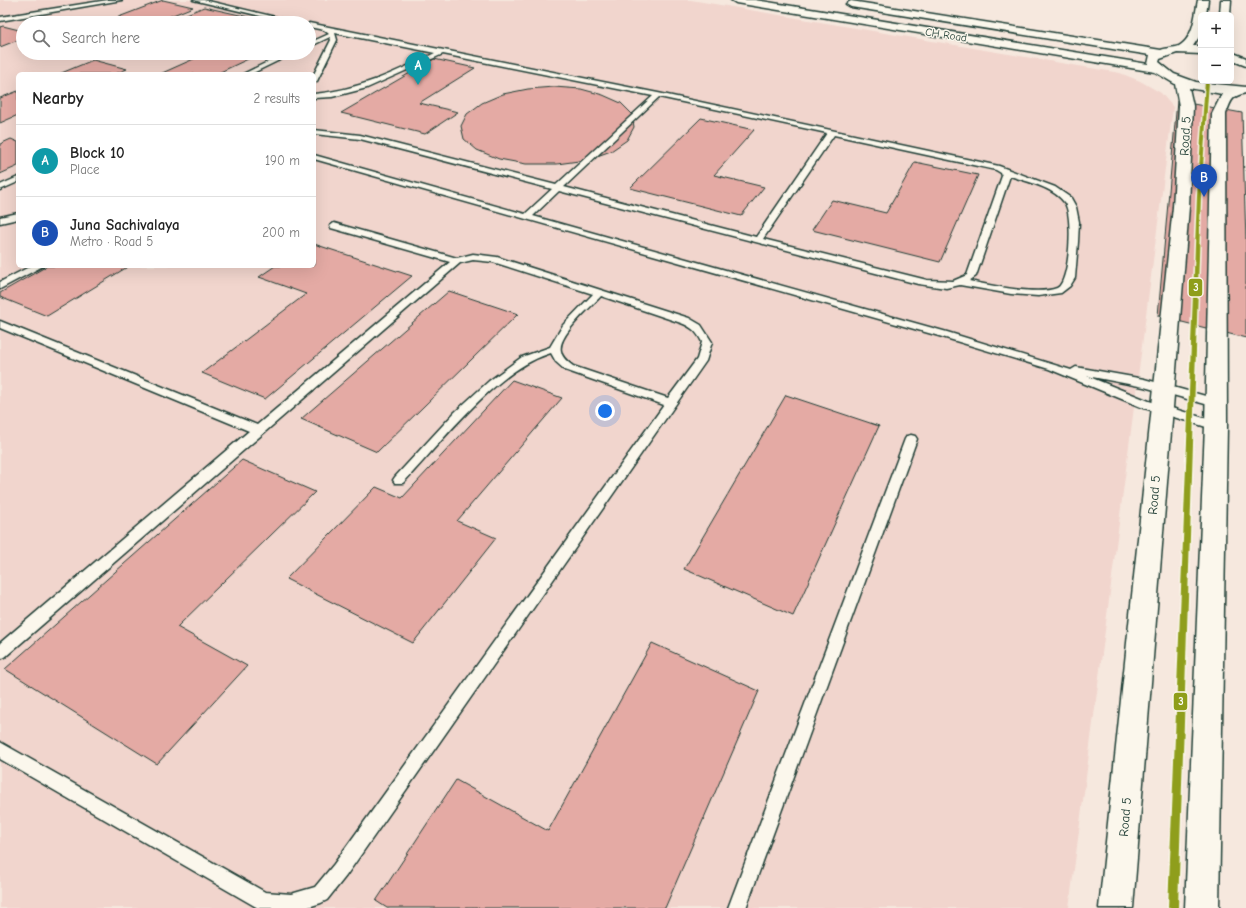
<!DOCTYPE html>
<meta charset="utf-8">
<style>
:root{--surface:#fff;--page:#f6f6f6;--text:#222;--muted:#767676;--line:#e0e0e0;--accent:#d93025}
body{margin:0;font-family:"Comic Neue",sans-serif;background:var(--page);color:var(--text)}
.controls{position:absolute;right:12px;top:12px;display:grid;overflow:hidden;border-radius:6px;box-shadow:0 4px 16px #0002}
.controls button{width:36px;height:36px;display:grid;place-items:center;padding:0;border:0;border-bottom:1px solid var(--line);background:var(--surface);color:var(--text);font:20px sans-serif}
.you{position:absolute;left:605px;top:411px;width:14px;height:14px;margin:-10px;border:3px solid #fff;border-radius:50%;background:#1a73e8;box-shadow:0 0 0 6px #1a73e833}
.badge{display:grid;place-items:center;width:26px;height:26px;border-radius:50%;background:var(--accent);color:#fff;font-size:13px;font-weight:700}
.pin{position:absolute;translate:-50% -33px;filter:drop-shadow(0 1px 2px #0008)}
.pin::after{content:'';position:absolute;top:21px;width:14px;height:12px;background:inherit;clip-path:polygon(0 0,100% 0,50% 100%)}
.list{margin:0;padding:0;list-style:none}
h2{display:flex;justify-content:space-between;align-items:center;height:52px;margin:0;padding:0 16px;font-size:17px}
h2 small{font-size:13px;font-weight:400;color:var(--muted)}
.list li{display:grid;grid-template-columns:26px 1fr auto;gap:12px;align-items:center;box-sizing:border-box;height:72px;padding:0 16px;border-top:1px solid var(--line)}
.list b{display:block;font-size:15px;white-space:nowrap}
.list p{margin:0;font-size:13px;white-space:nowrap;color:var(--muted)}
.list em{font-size:13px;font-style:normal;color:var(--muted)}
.icon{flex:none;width:22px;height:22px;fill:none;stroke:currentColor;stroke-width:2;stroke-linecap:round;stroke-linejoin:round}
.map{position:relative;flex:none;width:1246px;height:908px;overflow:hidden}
.search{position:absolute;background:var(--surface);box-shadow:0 4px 16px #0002;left:16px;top:16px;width:300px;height:44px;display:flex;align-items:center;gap:10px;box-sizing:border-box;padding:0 14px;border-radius:22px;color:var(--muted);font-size:15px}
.panel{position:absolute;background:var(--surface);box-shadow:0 4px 16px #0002;left:16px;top:72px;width:300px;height:196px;border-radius:6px}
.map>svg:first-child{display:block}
.built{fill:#f1d5cd;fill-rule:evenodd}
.building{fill:#e4aaa4;stroke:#1f3d34}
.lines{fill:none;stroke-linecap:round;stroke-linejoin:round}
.service-casing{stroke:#1f3d34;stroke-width:3}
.tertiary-casing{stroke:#1f3d34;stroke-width:3}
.service{fill:#fbf7ec;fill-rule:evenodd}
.tertiary{fill:#fbf7ec;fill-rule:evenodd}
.metro-1-casing{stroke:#fbf7ec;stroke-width:3}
.metro-1{fill:#8f9e1a;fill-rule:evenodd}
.labels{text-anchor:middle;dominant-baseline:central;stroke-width:3;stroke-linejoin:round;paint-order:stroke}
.far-street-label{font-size:11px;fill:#1f3d34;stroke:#fbf7ec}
.street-label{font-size:13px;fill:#1f3d34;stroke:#fbf7ec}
.line-badge{stroke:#fbf7ec;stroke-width:1.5}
.badge-label{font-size:11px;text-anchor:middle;font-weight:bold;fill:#fff}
</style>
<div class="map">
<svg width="1246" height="908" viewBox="0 0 1246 908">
<rect width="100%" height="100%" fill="#f6e8de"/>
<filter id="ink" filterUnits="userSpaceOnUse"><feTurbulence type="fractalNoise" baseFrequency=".025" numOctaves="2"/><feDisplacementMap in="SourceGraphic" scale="8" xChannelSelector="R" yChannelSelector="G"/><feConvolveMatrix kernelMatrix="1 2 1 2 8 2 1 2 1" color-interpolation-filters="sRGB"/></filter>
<g filter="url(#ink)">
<path class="built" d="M0,0H691L1120,73L1140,81L1161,93L1173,107L1069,908H0ZM23,23H309V53H23ZM18,74H314V266H18Z"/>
<g class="building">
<polygon points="163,0 193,7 153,23 103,23"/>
<polygon points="204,7 262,20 256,23 204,23 179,17"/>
<polygon points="3,26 23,31 23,38 0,47 0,27"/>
<polygon points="207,53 261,53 216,74 160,74"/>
<polygon points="434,59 475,68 419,103 458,112 425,134 341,113"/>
<polygon points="93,60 127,69 115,74 59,74"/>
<polygon points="554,87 581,89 603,95 621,103 632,114 634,127 627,140 611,151 586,160 557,164 526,164 499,159 477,150 464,139 461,126 467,114 482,103 503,94 528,89"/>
<polygon points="18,91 18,115 0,123 0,98"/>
<polygon points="1177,101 1242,113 1246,242 1246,338 1158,316"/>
<polygon points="701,118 754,130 714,175 764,187 741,216 630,188"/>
<polygon points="11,139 18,142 18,166 0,174 0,144"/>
<polygon points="915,162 978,175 940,262 812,230 832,200 886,213"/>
<polygon points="314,244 412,276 265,399 202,373 306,294 259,277 275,266 314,266"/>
<polygon points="47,266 129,266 47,316 0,297 0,293"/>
<polygon points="449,291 518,314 377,452 301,419"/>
<polygon points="512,380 562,398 457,521 496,538 413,643 286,579 376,487 402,498"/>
<polygon points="786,395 879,426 793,616 684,569"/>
<polygon points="242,460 315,492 177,627 247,666 157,764 5,669"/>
<polygon points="652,643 759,691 665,908 387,908 376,901 456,780 548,831"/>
</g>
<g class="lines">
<g class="service-casing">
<g id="service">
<polygon points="108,0 122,0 0,21 0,17"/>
<polygon points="193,0 204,0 301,23 290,23"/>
<path d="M309,23L658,93L999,166L1055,187L1071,198L1076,207L1079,222L1078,242L1075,278L1070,286L1061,293L1038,296L1011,294L960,285L946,288L918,284L559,191L533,216L947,332L1071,370L1076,367L1144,379L1220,400L1222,403L1220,406L1216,407L1144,387L1087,376L1149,401L1220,423L1222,426L1216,430L1141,407L1049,369L939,336L314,159V155L525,214L552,189L360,139L314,134V130L360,135L556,185L653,96L443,54L367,88L332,97L314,98V94C359,90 396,72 435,53L335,33L337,40L317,81L314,83V74L331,40L330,37L309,47V43L329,34L324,30L309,27ZM659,97L827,133L756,237L564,187ZM834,135L996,170L1001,173L1002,176L967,275L953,281L927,280L763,239ZM1010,176C1028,182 1052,187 1064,202C1074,213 1070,283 1057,288C1037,296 990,285 969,281L976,276Z"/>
<polygon points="286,53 294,53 251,74 243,74"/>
<polygon points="18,177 18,182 0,190 0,185"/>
<polygon points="18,213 18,219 0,223 0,217"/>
<path d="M334,223L457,258L473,254L497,257L689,318L701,325L712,342L706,361L346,876L327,900L321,903L305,908H258L0,759V742L265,892L291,894L315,887L334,864L664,405L565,370L556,362L551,353L548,354C495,371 441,443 403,483H395L393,480L395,477L455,412L489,381L522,357L550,347L563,325L593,294L493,262L473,260L460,263L5,657L0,659V643L249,431L0,328V321L257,425L450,262L331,228L330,226ZM601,296L681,323C692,327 697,332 702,342L697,359L668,398L573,366C568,362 562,358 561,351C557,336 591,307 601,296Z"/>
<polygon points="31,266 43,266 0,289 0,282"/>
<polygon points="911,435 915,436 917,439 746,908 728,908 905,439 907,436"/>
</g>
</g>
<g class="tertiary-casing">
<g id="tertiary">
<path d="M731,0H755L1148,64L1150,55L851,7L846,4L851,1L1161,50C1166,48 1174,48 1179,46C1194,38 1195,14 1198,0H1208L1206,15H1201V34L1193,46H1201V54L1177,53L1160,59L1159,62L1174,74L1196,82L1246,87V93C1231,96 1231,101 1226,114L1227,426L1219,908H1185L1205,426L1212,114L1222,94L1189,88L1193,106L1189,207L1133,908H1099L1173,207L1179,106L1175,84L1155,72L736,3Z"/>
<polygon points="1221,0 1231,0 1230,15 1220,15"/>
<polygon points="1231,52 1246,58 1246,66 1231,60"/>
</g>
</g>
<use href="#service" class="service"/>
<use href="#tertiary" class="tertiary"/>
<g class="metro-1-casing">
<polygon id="metro-1" points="1205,81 1209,81 1201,196 1178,908 1168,908 1197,196"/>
</g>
<use href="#metro-1" class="metro-1"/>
</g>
</g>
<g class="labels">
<g class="far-street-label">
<text transform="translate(946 35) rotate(9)">CH Road</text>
</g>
<g class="street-label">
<text transform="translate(1185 136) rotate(-87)">Road 5</text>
<text transform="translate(1154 495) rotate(-85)">Road 5</text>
<text transform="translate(1125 817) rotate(-85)">Road 5</text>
</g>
</g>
<g class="line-badge">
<rect x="1188" y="278" width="15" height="19" rx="4" fill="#8f9e1a"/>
<rect x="1173" y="692" width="15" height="19" rx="4" fill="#8f9e1a"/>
</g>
<g class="badge-label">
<text x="1196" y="291">3</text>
<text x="1181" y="705">3</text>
</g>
</svg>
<div class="controls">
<button>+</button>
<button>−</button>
</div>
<div class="you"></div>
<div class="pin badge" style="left:418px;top:85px;background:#0f9aa8">A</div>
<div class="pin badge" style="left:1204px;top:197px;background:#1a4fb4">B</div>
<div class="search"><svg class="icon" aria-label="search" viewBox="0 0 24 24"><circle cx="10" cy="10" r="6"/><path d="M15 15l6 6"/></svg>Search here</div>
<section class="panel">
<h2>Nearby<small>2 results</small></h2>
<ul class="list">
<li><span class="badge" style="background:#0f9aa8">A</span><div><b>Block 10</b><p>Place</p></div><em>190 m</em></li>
<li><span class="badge" style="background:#1a4fb4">B</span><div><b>Juna Sachivalaya</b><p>Metro · Road 5</p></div><em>200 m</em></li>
</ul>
</section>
</div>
